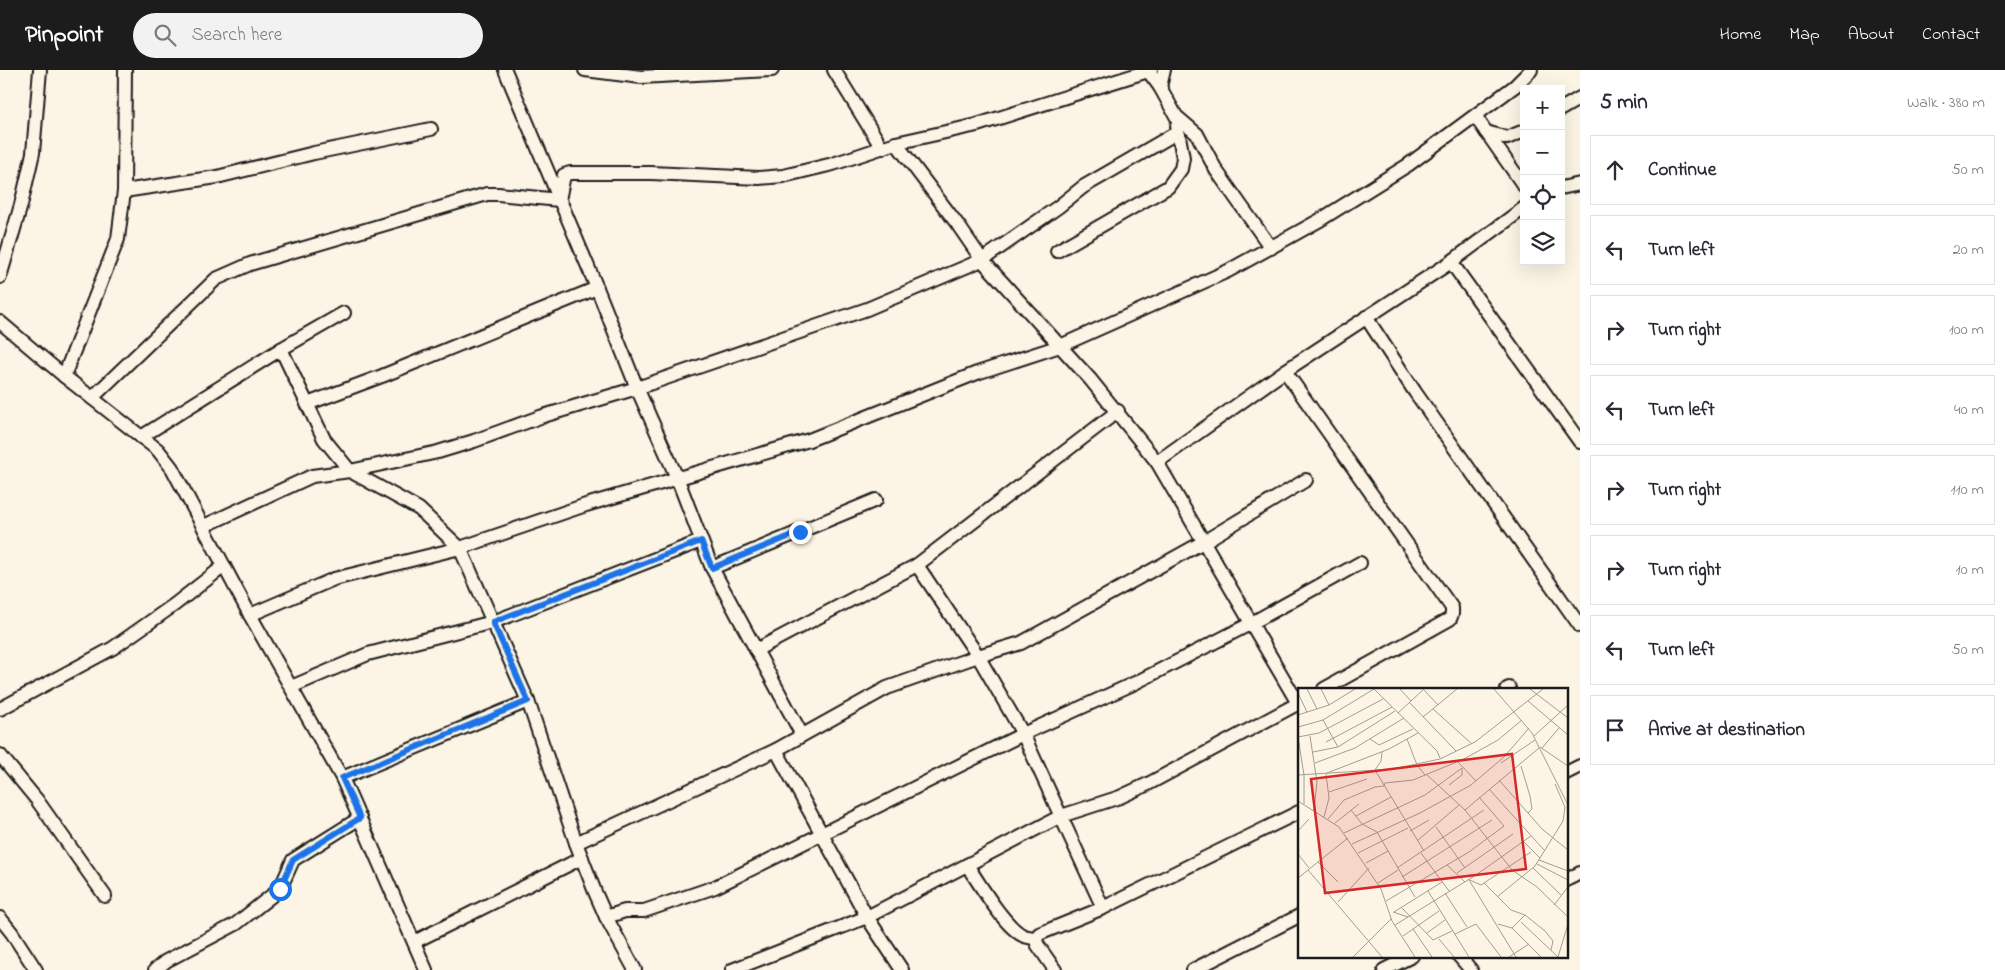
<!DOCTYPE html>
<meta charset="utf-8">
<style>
:root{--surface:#fff;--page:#f2f2f3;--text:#2b2b33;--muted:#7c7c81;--line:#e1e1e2;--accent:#1c1c1c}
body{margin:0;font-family:"Indie Flower",sans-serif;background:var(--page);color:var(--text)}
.controls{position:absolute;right:15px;top:15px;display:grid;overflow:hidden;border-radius:0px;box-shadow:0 5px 20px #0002}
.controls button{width:45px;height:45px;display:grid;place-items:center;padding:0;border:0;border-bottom:1px solid var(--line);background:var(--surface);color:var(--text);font:25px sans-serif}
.stop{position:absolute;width:15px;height:15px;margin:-11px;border:4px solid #1a73e8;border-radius:50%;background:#fff}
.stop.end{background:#1a73e8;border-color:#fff;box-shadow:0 1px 5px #0008}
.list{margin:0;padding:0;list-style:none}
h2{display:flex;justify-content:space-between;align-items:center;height:65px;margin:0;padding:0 20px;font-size:21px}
h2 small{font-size:16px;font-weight:400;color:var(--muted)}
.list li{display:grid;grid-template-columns:32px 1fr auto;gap:15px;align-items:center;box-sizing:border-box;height:70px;margin:0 10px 10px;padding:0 10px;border:1px solid var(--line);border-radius:0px}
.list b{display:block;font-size:19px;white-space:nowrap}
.list em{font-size:16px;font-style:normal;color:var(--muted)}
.icon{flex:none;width:28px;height:28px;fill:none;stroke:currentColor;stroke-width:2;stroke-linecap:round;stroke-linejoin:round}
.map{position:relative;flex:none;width:1580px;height:900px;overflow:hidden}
header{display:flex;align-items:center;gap:30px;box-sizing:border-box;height:70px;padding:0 25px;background:var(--accent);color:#fff}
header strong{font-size:24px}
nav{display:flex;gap:28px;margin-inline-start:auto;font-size:18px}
.search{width:350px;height:45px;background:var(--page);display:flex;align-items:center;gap:12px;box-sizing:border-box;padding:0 18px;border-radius:28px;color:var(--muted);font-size:19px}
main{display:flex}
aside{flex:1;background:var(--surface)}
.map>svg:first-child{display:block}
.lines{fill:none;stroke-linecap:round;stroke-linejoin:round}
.street-casing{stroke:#1c1c1c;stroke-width:16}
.street{stroke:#fcf5e5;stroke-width:12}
.route{stroke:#1a73e8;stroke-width:6}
.inset-road{fill:none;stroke:#a29e95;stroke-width:1}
.view{fill:#d62828;fill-opacity:0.15;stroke:#d62828;stroke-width:2.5}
.inset-edge{fill:none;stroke:#1c1c1c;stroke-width:2.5}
</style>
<header>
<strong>Pinpoint</strong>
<div class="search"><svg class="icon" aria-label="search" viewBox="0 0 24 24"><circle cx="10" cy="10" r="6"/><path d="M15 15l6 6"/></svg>Search here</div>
<nav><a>Home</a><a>Map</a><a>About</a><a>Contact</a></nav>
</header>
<main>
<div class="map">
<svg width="1580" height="900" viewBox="0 0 1580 900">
<rect width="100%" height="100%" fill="#fcf5e5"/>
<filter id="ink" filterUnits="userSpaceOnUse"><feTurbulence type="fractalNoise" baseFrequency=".02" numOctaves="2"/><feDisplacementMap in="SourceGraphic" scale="10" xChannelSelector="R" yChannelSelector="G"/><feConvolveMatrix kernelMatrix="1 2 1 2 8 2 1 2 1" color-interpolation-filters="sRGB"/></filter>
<g filter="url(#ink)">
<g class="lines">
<g class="street-casing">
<g id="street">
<polyline points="505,0 597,218 637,318 678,410 712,498 802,665"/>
<polyline points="585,0 641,7 772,0"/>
<polyline points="834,0 882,78"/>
<polyline points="1148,1 1160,17 1176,46 1197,64 1216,100 1271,178"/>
<polyline points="1160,17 1164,0"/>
<polyline points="1561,39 1580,28"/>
<polyline points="1475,46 1524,116"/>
<polyline points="1486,62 1507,68 1524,61"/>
<polyline points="896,73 958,155 982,190 1090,309 1157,392 1299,635"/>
<polyline points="1561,118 1580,114"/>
<polyline points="124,121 217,107 314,83 431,59"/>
<polyline points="1057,181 1168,117 1181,99 1183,88 1177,55"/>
<polyline points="1451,192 1580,372"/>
<polyline points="0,207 21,135 33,83 40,0"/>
<polyline points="1366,247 1415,322 1580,556"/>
<polyline points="0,252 64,306 158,380 172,398 250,545 342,708 426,900"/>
<polyline points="281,279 324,369 350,401 419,439 460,478 528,631 576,773 595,822 606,847 635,900"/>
<polyline points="1285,301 1452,538 1452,544 1450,549 1324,619"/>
<polyline points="64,306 118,169 124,121 125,0"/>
<polyline points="92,328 216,209 250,194 487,124 498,124 559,130 564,105 570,103 651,103 759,108 783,106 833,94 896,73 977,55 1151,0"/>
<polyline points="307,334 382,306 597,218"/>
<polyline points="141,367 281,279 344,243"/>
<polyline points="1157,392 1285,301 1451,192 1524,138"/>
<polyline points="204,456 312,406 350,401 438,382 474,371 540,347 637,318 867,239 982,190 1058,137 1083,117 1178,62"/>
<polyline points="917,495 978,586 1023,664 1103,838"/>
<polyline points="712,498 876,430"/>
<polyline points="250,545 334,509 460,478 586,435 809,370 977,303 1060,276 1228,201 1320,150 1408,95 1515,16 1531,0"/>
<polyline points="756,580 917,495 1118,341"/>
<polyline points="291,617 368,584 493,552 701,471"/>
<polyline points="1507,619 1509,618"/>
<polyline points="0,639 113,578 174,535 224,496"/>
<polyline points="776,680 867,847 902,900"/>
<polyline points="0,685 37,730 105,826"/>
<polyline points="1566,703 1580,696"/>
<polyline points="342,708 528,631"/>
<polyline points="576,773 776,680 887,618 978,586 1021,573 1205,471 1306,410"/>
<path d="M967,795C979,813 1005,858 1024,866C1028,867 1032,868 1036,868"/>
<polyline points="1566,810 1580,803"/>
<polyline points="606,847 625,841 644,841 715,817 1023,664 1135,613 1250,554 1360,493"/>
<polyline points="0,848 12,863 36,900"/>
<polyline points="1036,868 1039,864 1103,838 1299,742"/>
<polyline points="1036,868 1037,874 1055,900"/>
<polyline points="414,872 582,788"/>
<polyline points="1459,886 1471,900"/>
<polyline points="155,900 166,891 236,854 280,819 293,790 360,748"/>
<polyline points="732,900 867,847 1061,746 1120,727 1148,714 1299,633"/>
<polyline points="1193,900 1299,846"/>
<polyline points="1384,900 1412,886"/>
</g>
</g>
<use href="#street" class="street"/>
</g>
</g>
<g class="lines" filter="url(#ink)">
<polyline class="route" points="280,819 293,790 360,748 342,708 528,631 493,552 701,471 712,498 800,462"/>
</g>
<g transform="translate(1298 618)">
<rect width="270" height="270" fill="#fcf5e5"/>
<path class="inset-road" d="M9,1L19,21M23,1L31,17M76,1L139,63L142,70M102,1L113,13M125,1L140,17M196,1L234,45L270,117M232,1L270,30M0,5L9,24M230,13L270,47M111,14L158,63M135,21L174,56M100,25L126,1M0,27L31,17L57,1M125,29L159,1M25,32L40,59M0,39L25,32L76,1M12,48L19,94L16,122M236,48L270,17M0,49L21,45L85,11M0,49L6,87V116M72,51L81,57L115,41M109,51L119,77L127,87M28,54L94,19M242,59L270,78M244,60L261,40M15,64L40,59L97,23M84,64L83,73L77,82L126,163M159,73L178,93M17,75L57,60L106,30M203,75L237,52M223,78L232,108L234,121L230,125M29,85L91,61L120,45M128,86L167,122L214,182L239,199L270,229M0,87L95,81L142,71L177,54L245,1M201,92L244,141L270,162M151,97L164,87V80M191,101L247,163M31,104L69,91M0,113L41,139L83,201L94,233L117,269M53,122L64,136L79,144L117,209M167,122L241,60M58,128L93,109M26,129L31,110L28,86M30,131L46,112L77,99L86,98L87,95L115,92L166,71L200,52L224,32M37,135L61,116M138,139L167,180M0,143L11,131M112,143L131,132M46,145L127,107L164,80M119,153L161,117M226,154L242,170M54,156L122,125L173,97L206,69L231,40M60,165L110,140M123,165L151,203M0,166L11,180M241,172L270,183M20,174L40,194M68,175L90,163M239,176L270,192M149,177L167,194M99,180L186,122M235,180L263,207M10,182L84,269M159,185L215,146M104,189L194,132M0,190L50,150M171,192L218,269M172,192L183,197L233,164M80,195L100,182M186,195L213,222L227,227L247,243L255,253L253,262M130,203L171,269M147,205L169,239M199,209L237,178L265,133L267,119L257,96M88,213L171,164L206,138L181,109M40,214L71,180M256,217L270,199M103,219L135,252L154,243M95,224L110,229M96,224L144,194M223,234L260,269L270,236M200,236L214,240L227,227M97,237L178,187L233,148M214,240L243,269M115,241L134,269M129,245L147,232M157,246L178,236L203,269M105,248L141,223M141,251L156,269M55,269L93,231M211,269L231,256"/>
<path class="view" d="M214,66L228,181L27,205L13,91Z"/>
<rect width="270" height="270" class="inset-edge"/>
</g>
</svg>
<div class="controls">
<button>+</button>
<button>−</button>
<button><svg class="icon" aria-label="locate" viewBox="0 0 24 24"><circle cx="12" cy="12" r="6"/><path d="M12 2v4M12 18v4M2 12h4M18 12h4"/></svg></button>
<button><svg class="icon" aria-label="layers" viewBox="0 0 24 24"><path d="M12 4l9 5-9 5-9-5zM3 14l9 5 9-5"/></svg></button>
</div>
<div class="stop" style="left:280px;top:819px"></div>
<div class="stop end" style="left:800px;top:462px"></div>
</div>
<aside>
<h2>5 min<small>Walk · 380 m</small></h2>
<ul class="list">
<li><svg class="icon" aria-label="ahead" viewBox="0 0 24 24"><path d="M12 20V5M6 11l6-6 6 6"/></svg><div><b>Continue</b></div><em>50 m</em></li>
<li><svg class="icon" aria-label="left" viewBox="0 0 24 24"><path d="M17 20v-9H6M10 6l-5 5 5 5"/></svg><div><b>Turn left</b></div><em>20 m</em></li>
<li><svg class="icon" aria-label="right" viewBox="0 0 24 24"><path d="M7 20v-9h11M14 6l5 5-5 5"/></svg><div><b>Turn right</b></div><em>100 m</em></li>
<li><svg class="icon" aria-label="left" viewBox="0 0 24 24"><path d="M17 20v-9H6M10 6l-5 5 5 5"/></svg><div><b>Turn left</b></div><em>40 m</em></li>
<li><svg class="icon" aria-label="right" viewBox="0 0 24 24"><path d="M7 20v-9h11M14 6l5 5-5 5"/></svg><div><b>Turn right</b></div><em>110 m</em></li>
<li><svg class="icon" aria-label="right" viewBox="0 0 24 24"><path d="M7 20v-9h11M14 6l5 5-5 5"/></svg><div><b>Turn right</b></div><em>10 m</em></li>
<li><svg class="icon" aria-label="left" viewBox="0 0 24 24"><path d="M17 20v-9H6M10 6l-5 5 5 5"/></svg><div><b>Turn left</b></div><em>50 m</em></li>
<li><svg class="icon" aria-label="arrive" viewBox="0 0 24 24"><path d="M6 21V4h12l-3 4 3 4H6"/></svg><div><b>Arrive at destination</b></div></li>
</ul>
</aside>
</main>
